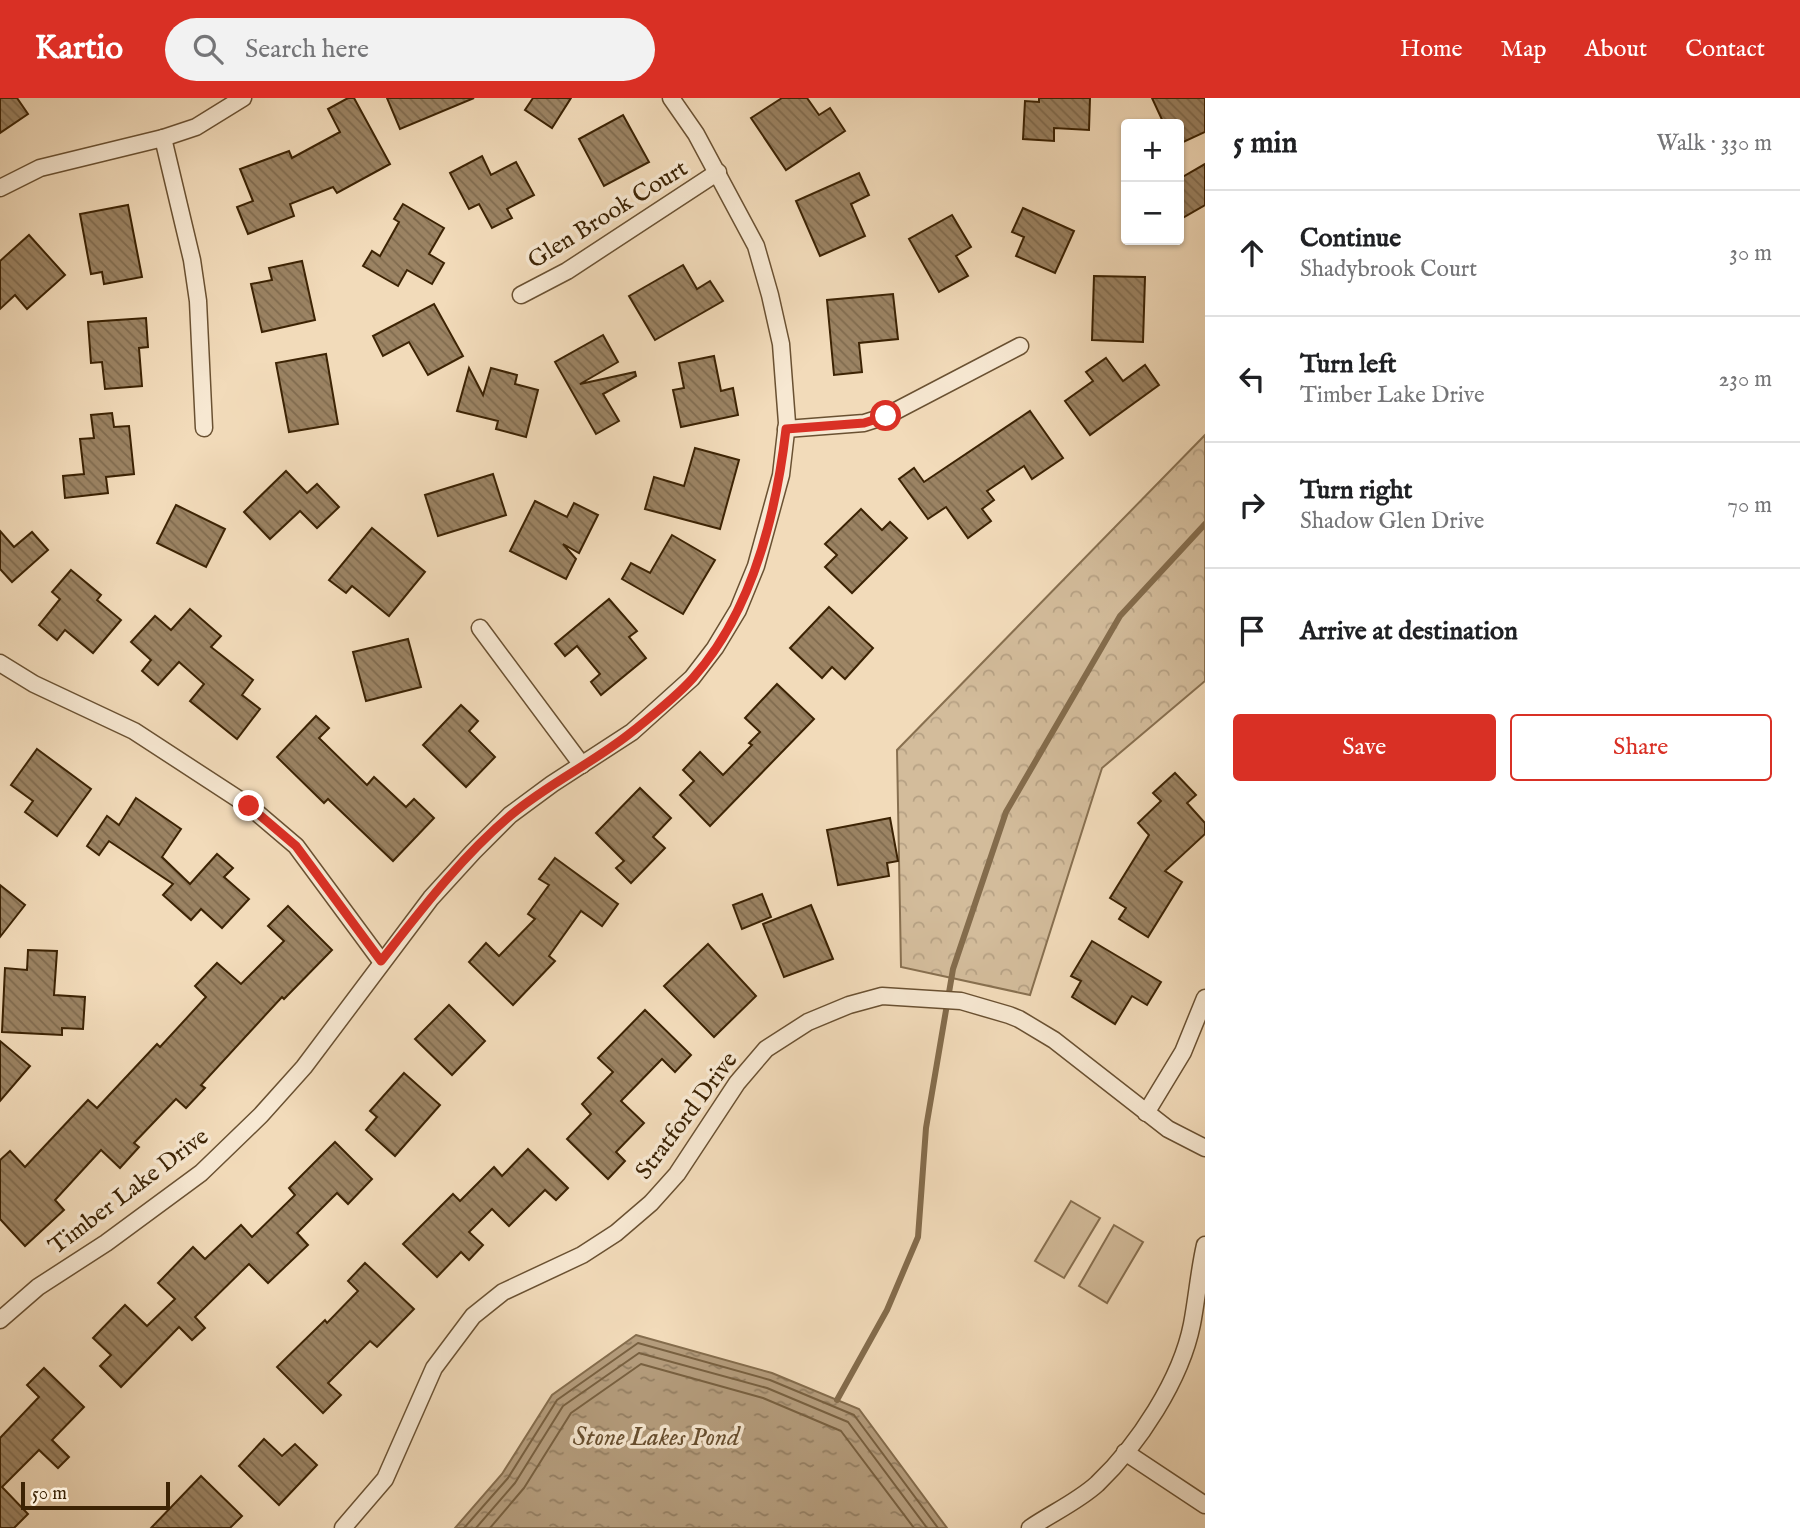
<!DOCTYPE html>
<meta charset="utf-8">
<style>
:root{--surface:#fff;--page:#f2f2f2;--text:#202124;--muted:#757577;--line:#e0e0e0;--accent:#d93025}
body{margin:0;font-family:"IM FELL English",serif;background:var(--page);color:var(--text)}
.controls{position:absolute;right:21px;top:21px;display:grid;overflow:hidden;border-radius:7px;box-shadow:0 2px 5px #0004}
.controls button{width:63px;height:63px;display:grid;place-items:center;padding:0;border:0;border-bottom:2px solid var(--line);background:var(--surface);color:var(--text);font:35px sans-serif}
.scale{position:absolute;left:21px;bottom:18px;width:149px;box-sizing:border-box;padding-left:7px;border:4px solid #3c2304;border-top:0;font-size:19px;line-height:24px;white-space:nowrap;color:#3c2304;-webkit-text-stroke:5px #f7e8d2;paint-order:stroke}
.stop{position:absolute;width:21px;height:21px;margin:-16px;border:5px solid #d93025;border-radius:50%;background:#fff}
.stop.end{background:#d93025;border-color:#fff;box-shadow:0 2px 7px #0008}
.list{margin:0;padding:0;list-style:none}
h2{display:flex;justify-content:space-between;align-items:center;height:91px;margin:0;padding:0 28px;font-size:30px}
h2 small{font-size:23px;font-weight:400;color:var(--muted)}
.list li{display:grid;grid-template-columns:46px 1fr auto;gap:21px;align-items:center;box-sizing:border-box;height:126px;padding:0 28px;border-top:2px solid var(--line)}
.list b{display:block;font-size:26px;white-space:nowrap}
.list p{margin:0;font-size:23px;white-space:nowrap;color:var(--muted)}
.list em{font-size:23px;font-style:normal;color:var(--muted)}
.actions{display:flex;gap:14px;padding:21px 28px}
.actions a{flex:1;padding:16px 0;border:2px solid var(--accent);border-radius:7px;text-align:center;font-size:24px;color:var(--accent)}
.actions .main{background:var(--accent);color:#fff}
.icon{flex:none;width:38px;height:38px;fill:none;stroke:currentColor;stroke-width:2;stroke-linecap:round;stroke-linejoin:round}
.map{position:relative;flex:none;width:1205px;height:1430px;overflow:hidden}
header{display:flex;align-items:center;gap:42px;box-sizing:border-box;height:98px;padding:0 35px;background:var(--accent);color:#fff}
header strong{font-size:33px}
nav{display:flex;gap:38px;margin-inline-start:auto;font-size:24px}
.search{width:490px;height:63px;background:var(--page);display:flex;align-items:center;gap:18px;box-sizing:border-box;padding:0 24px;border-radius:38px;color:var(--muted);font-size:26px}
main{display:flex}
aside{flex:1;background:var(--surface)}
.map>svg:first-child{display:block}
.forest{fill:url(#forest-crowns);stroke:#887050;stroke-width:2}
.pitch{fill:#d3bc9b;stroke:#887050;stroke-width:2}
.water{fill:url(#water-ripples);stroke:#846c4c;stroke-width:2}
.lines{fill:none;stroke-linecap:round;stroke-linejoin:round}
.shore{stroke:#786040;stroke-width:2}
.stream{stroke:#846c4c;stroke-width:6}
.building{fill:url(#building-back-hatch);stroke:#3c2304;stroke-width:2}
.street-casing{stroke:#6a5132;stroke-width:19}
.street{stroke:#f7e8d2;stroke-width:16}
.route{stroke:#d93025;stroke-width:9}
.labels{text-anchor:middle;dominant-baseline:central;stroke-width:7;stroke-linejoin:round;paint-order:stroke}
.street-label{font-size:24px;fill:#3c2304;stroke:#f7e8d2}
.water-label{font-size:26px;font-style:italic;fill:#664d2e;stroke:#f7e8d2}
</style>
<header>
<strong>Kartio</strong>
<div class="search"><svg class="icon" aria-label="search" viewBox="0 0 24 24"><circle cx="10" cy="10" r="6"/><path d="M15 15l6 6"/></svg>Search here</div>
<nav><a>Home</a><a>Map</a><a>About</a><a>Contact</a></nav>
</header>
<main>
<div class="map">
<svg width="1205" height="1430" viewBox="0 0 1205 1430">
<defs>
<pattern id="forest-crowns" width="20" height="18" patternUnits="userSpaceOnUse" patternTransform="scale(1.75)"><rect width="20" height="18" fill="#d3bc9b"/><path d="M2 6a3 3 0 1 1 6 0M12 15a3 3 0 1 1 6 0" fill="none" stroke="#b6a184"/></pattern>
<pattern id="water-ripples" width="26" height="14" patternUnits="userSpaceOnUse" patternTransform="scale(1.75)"><rect width="26" height="14" fill="#b49c7c"/><path d="M2 4q2-2 4 0t4 0M15 11q2-2 4 0t4 0" fill="none" stroke="#947f63"/></pattern>
<pattern id="building-back-hatch" width="6" height="6" patternUnits="userSpaceOnUse" patternTransform="scale(1.75)"><rect width="6" height="6" fill="#9b8363"/><path d="M-1 5l2 2M0 0l6 6M5-1l2 2" fill="none" stroke="#806b4f"/></pattern>
</defs>
<rect width="100%" height="100%" fill="#f2dbba"/>
<filter id="stains"><feTurbulence type="fractalNoise" baseFrequency=".00286" numOctaves="4"/><feColorMatrix values="0 0 0 0 .2 0 0 0 0 .09 0 0 0 0 .02 0 0 0 .5 -.17"/></filter>
<radialGradient id="worn" r=".72"><stop offset=".6" stop-color="#630" stop-opacity="0"/><stop offset="1" stop-color="#630" stop-opacity=".3"/></radialGradient>
<polygon class="forest" points="1205,337 1205,583 1102,670 1030,897 901,869 897,652"/>
<g class="pitch">
<polygon points="1071,1103 1100,1120 1064,1180 1035,1163"/>
<polygon points="1114,1127 1143,1144 1107,1205 1079,1188"/>
</g>
<polygon class="water" points="636,1237 772,1275 859,1311 947,1430 455,1430 502,1376 552,1297"/>
<g class="lines">
<g class="shore">
<polyline points="464,1430 508,1380 557,1302 638,1245 770,1282 854,1317 938,1430"/>
<polyline points="476,1430 515,1385 563,1308 639,1255 767,1290 848,1324 927,1430"/>
<polyline points="490,1430 524,1390 571,1315 641,1266 763,1300 841,1333 914,1430"/>
</g>
<polyline class="stream" points="837,1302 887,1212 918,1139 926,1030 953,871 1006,714 1120,518 1205,426"/>
</g>
<g class="building">
<polygon points="0,0 17,0 28,16 0,35"/>
<polygon points="348,0 354,0 390,66 337,95 333,89 290,106 294,118 248,136 237,109 253,103 240,71 289,53 292,60 340,34 328,11"/>
<polygon points="387,0 474,0 400,31"/>
<polygon points="533,0 571,0 552,30 525,12"/>
<polygon points="782,0 807,0 819,17 830,10 845,33 786,72 751,20"/>
<polygon points="1039,0 1090,0 1089,32 1054,30 1054,43 1023,41 1025,3 1039,4"/>
<polygon points="1152,0 1205,0 1205,34 1179,46 1179,26 1164,26"/>
<polygon points="623,17 649,64 604,88 579,41"/>
<polygon points="482,58 491,77 516,64 534,97 507,111 512,120 492,130 479,106 469,111 450,75"/>
<polygon points="1205,66 1205,107 1179,122 1179,81"/>
<polygon points="859,75 869,97 851,106 865,138 820,158 796,103"/>
<polygon points="403,106 444,130 429,156 444,165 432,186 407,172 398,188 363,168 372,153 380,158 399,124 394,121"/>
<polygon points="128,107 142,179 104,186 102,174 91,176 80,116"/>
<polygon points="1023,110 1074,133 1055,175 1016,158 1024,139 1012,134"/>
<polygon points="952,117 971,149 956,158 968,178 939,194 909,141"/>
<polygon points="29,137 65,177 27,211 15,197 0,211 0,163"/>
<polygon points="302,163 315,222 262,234 251,186 272,182 269,170"/>
<polygon points="683,167 697,191 710,183 723,203 655,242 629,198"/>
<polygon points="1094,178 1145,179 1143,244 1092,242"/>
<polygon points="893,196 898,241 859,245 862,274 834,277 827,202"/>
<polygon points="434,206 463,258 428,277 409,244 383,258 373,238"/>
<polygon points="146,220 148,249 139,250 142,288 105,291 102,264 91,265 88,224"/>
<polygon points="603,237 618,264 580,286 635,274 636,278 603,296 619,323 596,336 555,264"/>
<polygon points="326,256 338,326 289,334 276,265"/>
<polygon points="714,258 721,293 733,290 738,317 681,329 673,292 684,290 679,265"/>
<polygon points="1106,260 1123,283 1145,267 1159,287 1090,337 1065,303 1093,283 1086,274"/>
<polygon points="469,270 483,297 491,270 517,277 515,286 538,292 526,339 496,331 498,323 457,313"/>
<polygon points="1030,313 1063,360 1032,381 1024,368 987,393 994,402 982,411 991,423 968,440 946,409 928,421 899,381 914,370 924,384"/>
<polygon points="112,315 114,329 129,328 134,376 106,379 108,395 65,400 63,378 84,376 80,341 94,340 91,317"/>
<polygon points="695,350 739,362 720,431 645,411 654,379 684,388"/>
<polygon points="286,373 307,395 317,386 339,409 317,430 300,413 270,441 244,414"/>
<polygon points="493,376 506,417 438,438 425,397"/>
<polygon points="535,403 567,419 574,405 598,417 579,455 563,446 576,461 566,481 510,453"/>
<polygon points="176,407 225,431 206,469 157,445"/>
<polygon points="861,411 882,432 890,424 907,440 852,495 825,469 837,457 825,446"/>
<polygon points="372,430 425,474 389,518 352,488 346,495 329,482"/>
<polygon points="0,433 14,449 32,434 48,452 12,484 0,471"/>
<polygon points="672,437 715,462 683,516 622,481 631,465 650,475"/>
<polygon points="71,472 101,497 97,502 121,522 93,555 65,532 57,542 39,527 60,501 52,494"/>
<polygon points="609,501 637,533 629,539 646,560 601,597 591,584 600,576 577,548 565,558 555,546"/>
<polygon points="829,509 873,550 845,581 832,569 822,580 790,550"/>
<polygon points="190,511 221,538 211,549 253,582 242,597 260,611 237,641 190,603 204,586 179,564 158,587 142,573 151,562 131,544 155,518 171,532"/>
<polygon points="408,541 421,589 366,603 353,554"/>
<polygon points="777,586 814,621 710,728 680,697 694,683 683,672 700,654 723,677 752,647 749,645 760,634 745,620"/>
<polygon points="461,607 478,623 469,633 495,659 466,689 423,647"/>
<polygon points="316,618 329,630 319,640 367,687 374,679 406,709 414,701 434,720 393,763 328,701 324,705 277,659"/>
<polygon points="37,651 91,691 57,738 25,714 33,703 11,687"/>
<polygon points="1175,675 1196,697 1187,705 1205,725 1205,736 1165,773 1182,784 1148,839 1119,821 1126,810 1110,800 1149,737 1138,725 1161,703 1153,695"/>
<polygon points="640,690 671,720 653,739 665,750 631,785 616,770 624,763 596,735"/>
<polygon points="136,700 181,731 162,759 190,786 217,756 233,770 224,779 249,801 222,830 201,811 191,822 163,797 173,786 109,743 99,757 87,748 107,718 119,727"/>
<polygon points="890,720 898,763 887,765 889,778 838,787 827,732"/>
<polygon points="555,760 618,806 602,828 581,813 549,858 555,863 513,907 469,864 486,845 499,858 535,821 528,816 549,787 539,781"/>
<polygon points="0,787 25,807 0,839"/>
<polygon points="762,796 771,819 742,831 733,807"/>
<polygon points="811,807 833,861 784,879 763,826"/>
<polygon points="288,808 332,852 284,901 282,899 201,987 205,990 186,1010 176,1001 134,1045 139,1049 120,1070 101,1052 55,1102 64,1112 25,1148 0,1121 0,1062 10,1053 25,1069 88,1002 97,1010 157,946 160,949 206,899 195,888 217,865 241,886 284,843 268,828"/>
<polygon points="1092,843 1161,884 1147,907 1132,898 1115,926 1072,899 1081,883 1071,878"/>
<polygon points="708,846 756,898 714,939 664,888"/>
<polygon points="28,852 57,853 54,897 85,899 83,931 62,930 62,937 2,934 5,870 27,872"/>
<polygon points="449,907 485,943 452,977 415,941"/>
<polygon points="645,912 691,957 675,974 662,961 621,1003 644,1025 616,1054 625,1063 608,1081 567,1041 591,1016 582,1006 613,974 598,960"/>
<polygon points="0,943 30,968 0,1003"/>
<polygon points="404,975 440,1007 395,1058 366,1032 377,1019 370,1013"/>
<polygon points="335,1044 372,1081 348,1106 337,1095 297,1135 308,1147 268,1185 249,1166 195,1219 205,1230 192,1242 179,1229 121,1289 100,1268 111,1257 93,1240 125,1207 147,1228 175,1201 158,1185 193,1149 205,1161 241,1127 252,1139 295,1097 289,1090"/>
<polygon points="528,1051 568,1090 556,1102 545,1092 509,1128 492,1111 469,1134 483,1147 469,1162 461,1154 437,1179 403,1146 453,1096 460,1103 494,1069 502,1078"/>
<polygon points="365,1165 414,1211 377,1249 370,1243 328,1285 341,1297 323,1315 277,1269 325,1222 327,1225 358,1193 348,1183"/>
<polygon points="44,1270 84,1309 52,1342 69,1359 58,1370 39,1352 2,1389 28,1416 14,1430 0,1430 0,1340 39,1299 27,1287"/>
<polygon points="264,1341 282,1358 295,1346 317,1367 279,1407 239,1368"/>
<polygon points="201,1378 242,1418 230,1430 151,1430"/>
</g>
<g class="lines">
<g class="street-casing">
<g id="street">
<polyline points="163,40 192,162 198,203 204,330"/>
<polyline points="0,90 40,70 163,40 196,29 243,0"/>
<polyline points="521,197 567,173 718,74"/>
<polyline points="786,331 864,325 886,318 1020,248"/>
<polyline points="480,530 582,667"/>
<polyline points="0,565 34,586 134,633 249,708 296,748 381,863"/>
<polyline points="1146,1015 1183,954 1205,900"/>
<polyline points="0,1222 38,1189 106,1145 201,1075 261,1017 304,969 431,800 473,754 510,717 552,686 632,634 692,580 715,550 738,512 756,468 781,377 787,325 781,246 770,197 756,148 696,36 671,0"/>
<polyline points="1125,1354 1205,1407"/>
<polyline points="343,1430 385,1381 434,1270 473,1218 503,1194 582,1157 616,1135 651,1105 677,1076 737,985 766,951 808,924 849,907 882,898 961,903 1009,917 1019,921 1054,942 1168,1031 1205,1050"/>
<path d="M1030,1430C1052,1415 1077,1404 1097,1386C1138,1347 1181,1282 1192,1226C1197,1200 1199,1173 1205,1147"/>
</g>
</g>
<use href="#street" class="street"/>
</g>
<g class="lines">
<path class="route" d="M249,708L296,748L381,863C421,812 461,759 511,717C549,685 595,664 633,633C653,617 676,599 693,580C752,514 776,417 786,331L864,325L886,318"/>
</g>
<g class="labels">
<g class="street-label">
<text transform="translate(608 117) rotate(-32)">Glen Brook Court</text>
<text transform="translate(687 1018) rotate(-53)">Stratford Drive</text>
<text transform="translate(129 1094) rotate(-37)">Timber Lake Drive</text>
</g>
<g class="water-label">
<text x="656" y="1339">Stone Lakes Pond</text>
</g>
</g>
<rect width="100%" height="100%" filter="url(#stains)"/>
<rect width="100%" height="100%" fill="url(#worn)"/>
</svg>
<div class="controls">
<button>+</button>
<button>−</button>
</div>
<div class="scale">50 m</div>
<div class="stop" style="left:886px;top:318px"></div>
<div class="stop end" style="left:249px;top:708px"></div>
</div>
<aside>
<h2>5 min<small>Walk · 330 m</small></h2>
<ul class="list">
<li><svg class="icon" aria-label="ahead" viewBox="0 0 24 24"><path d="M12 20V5M6 11l6-6 6 6"/></svg><div><b>Continue</b><p>Shadybrook Court</p></div><em>30 m</em></li>
<li><svg class="icon" aria-label="left" viewBox="0 0 24 24"><path d="M17 20v-9H6M10 6l-5 5 5 5"/></svg><div><b>Turn left</b><p>Timber Lake Drive</p></div><em>230 m</em></li>
<li><svg class="icon" aria-label="right" viewBox="0 0 24 24"><path d="M7 20v-9h11M14 6l5 5-5 5"/></svg><div><b>Turn right</b><p>Shadow Glen Drive</p></div><em>70 m</em></li>
<li><svg class="icon" aria-label="arrive" viewBox="0 0 24 24"><path d="M6 21V4h12l-3 4 3 4H6"/></svg><div><b>Arrive at destination</b></div></li>
</ul>
<div class="actions"><a class="main">Save</a><a>Share</a></div>
</aside>
</main>
